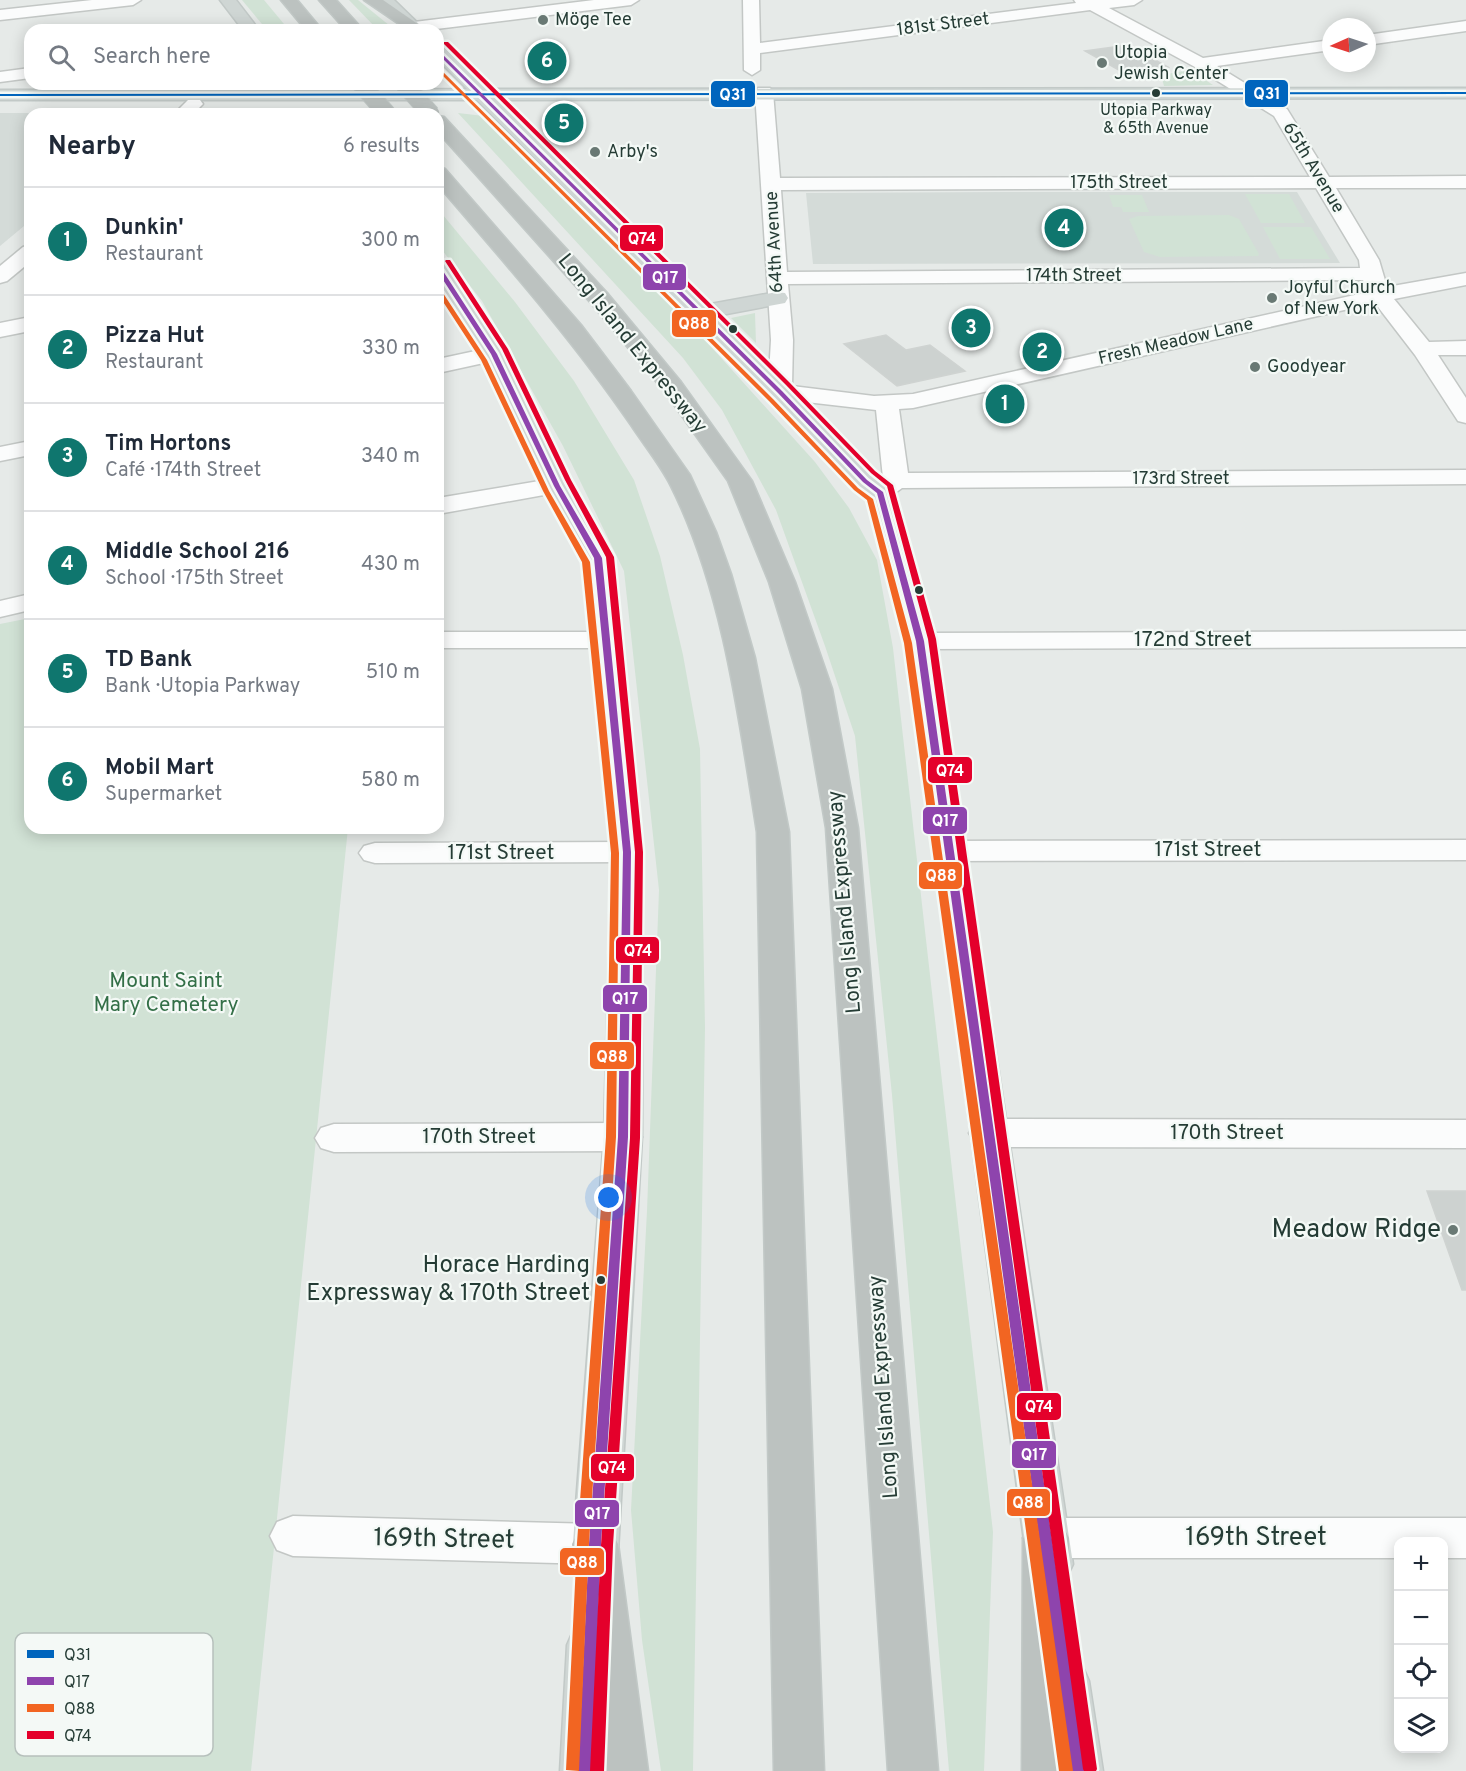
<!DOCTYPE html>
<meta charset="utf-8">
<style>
:root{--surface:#fff;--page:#f2f2f3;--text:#1f2937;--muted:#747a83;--line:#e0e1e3;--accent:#0f766e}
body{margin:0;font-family:Overpass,sans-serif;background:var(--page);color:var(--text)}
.controls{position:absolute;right:18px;bottom:18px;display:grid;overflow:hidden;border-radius:12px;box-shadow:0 3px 15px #0003}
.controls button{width:54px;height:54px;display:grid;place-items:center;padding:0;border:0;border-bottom:2px solid var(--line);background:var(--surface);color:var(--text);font:30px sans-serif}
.compass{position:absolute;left:1322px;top:18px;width:54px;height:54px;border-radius:50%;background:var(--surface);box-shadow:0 3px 15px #0003;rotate:267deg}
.you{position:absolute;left:609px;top:1198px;width:21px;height:21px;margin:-15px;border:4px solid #fff;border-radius:50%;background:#1a73e8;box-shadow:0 0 0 9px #1a73e833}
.badge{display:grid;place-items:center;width:39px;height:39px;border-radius:50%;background:var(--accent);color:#fff;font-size:20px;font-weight:700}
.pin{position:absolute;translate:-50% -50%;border:3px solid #fff;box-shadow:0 2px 6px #0006}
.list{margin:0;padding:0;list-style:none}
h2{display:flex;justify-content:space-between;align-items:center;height:78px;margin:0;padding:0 24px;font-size:26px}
h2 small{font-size:20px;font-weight:400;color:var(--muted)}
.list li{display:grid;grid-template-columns:39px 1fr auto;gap:18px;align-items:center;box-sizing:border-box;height:108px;padding:0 24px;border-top:2px solid var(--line)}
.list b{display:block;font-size:22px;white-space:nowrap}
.list p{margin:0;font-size:20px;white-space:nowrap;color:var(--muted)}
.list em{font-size:20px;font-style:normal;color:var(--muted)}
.icon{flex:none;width:33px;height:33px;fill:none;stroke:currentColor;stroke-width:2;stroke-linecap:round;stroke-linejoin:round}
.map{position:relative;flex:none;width:1466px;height:1771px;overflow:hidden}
.search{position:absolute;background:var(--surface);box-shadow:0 3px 15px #0003;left:24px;top:24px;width:420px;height:66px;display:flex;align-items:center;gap:15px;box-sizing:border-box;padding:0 21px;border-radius:18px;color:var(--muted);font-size:22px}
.panel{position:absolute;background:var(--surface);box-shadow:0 3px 15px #0003;left:24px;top:108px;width:420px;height:726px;border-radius:18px}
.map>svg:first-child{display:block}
.built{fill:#d4dbd8}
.green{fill:#d1e2d5}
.building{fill:#cdd2d0;stroke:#cfd3d1;stroke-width:1.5}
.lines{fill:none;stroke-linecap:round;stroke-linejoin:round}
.minor-casing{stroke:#c3c7c5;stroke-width:3}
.major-casing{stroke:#c2c9c7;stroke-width:3}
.highway-casing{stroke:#c2c9c7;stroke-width:3}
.minor{fill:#fbfcfc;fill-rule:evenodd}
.major{fill:#cfd6d4;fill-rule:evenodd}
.highway{fill:#bcc2c0;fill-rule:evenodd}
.highway-bridge-casing{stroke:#c2c9c7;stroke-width:19;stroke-linecap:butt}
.highway-bridge{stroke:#bcc2c0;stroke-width:17}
.bus-1-casing{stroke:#f4f9f6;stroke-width:5}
.bus-2-casing{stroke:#f4f9f6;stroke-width:5}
.bus-3-casing{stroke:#f4f9f6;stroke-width:5}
.bus-4-casing{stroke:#f4f9f6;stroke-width:5}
.bus-1{fill:#0065bd;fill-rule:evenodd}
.bus-2{fill:#8e44ad;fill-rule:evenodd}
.bus-3{fill:#f26522;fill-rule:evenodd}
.bus-4{fill:#e4002b;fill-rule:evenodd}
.poi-dot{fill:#697974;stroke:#f4f9f6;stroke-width:2}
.bus-dot{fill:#253c35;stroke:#f4f9f6;stroke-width:2}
.labels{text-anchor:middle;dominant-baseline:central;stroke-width:4.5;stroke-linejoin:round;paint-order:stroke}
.far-bus-label{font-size:16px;fill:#253c35;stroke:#f4f9f6}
.far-poi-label{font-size:18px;fill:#253c35;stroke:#f4f9f6;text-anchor:start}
.far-street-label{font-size:18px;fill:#253c35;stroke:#f4f9f6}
.street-label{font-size:21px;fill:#253c35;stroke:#f4f9f6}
.park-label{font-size:21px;fill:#336f47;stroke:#f4f9f6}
.near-bus-label{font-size:24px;fill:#253c35;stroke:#f4f9f6;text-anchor:end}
.near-poi-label{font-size:26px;fill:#253c35;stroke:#f4f9f6;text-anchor:end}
.near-street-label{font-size:26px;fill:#253c35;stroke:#f4f9f6}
.key{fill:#f4f9f6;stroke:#b6c0bc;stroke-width:1.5}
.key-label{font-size:16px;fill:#253c35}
.line-badge{stroke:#f4f9f6;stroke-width:2}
.badge-label{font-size:16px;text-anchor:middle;font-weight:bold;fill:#fff}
</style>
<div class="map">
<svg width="1466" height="1771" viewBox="0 0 1466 1771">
<rect width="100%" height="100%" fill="#e6eae8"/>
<g class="built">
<polygon points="0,113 156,113 30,114 30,221 0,246"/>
<polygon points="1005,192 1297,192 1340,263 813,264 806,193"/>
</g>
<g class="green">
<polygon points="242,0 264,0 289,30 267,30"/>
<polygon points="349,0 358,0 395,30 378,30"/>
<polygon points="1190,70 1213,85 1164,86 1161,75"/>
<polygon points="458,113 484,116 688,321 815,462 849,508 877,560 893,648 993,1532 984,1771 949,1771 892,1095 855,736 825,646 776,510 722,410 683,358"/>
<polygon points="1245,194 1289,194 1305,223 1261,223"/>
<polygon points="1109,195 1142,195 1149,212 1123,212 1121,207 1113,207"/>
<polygon points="438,209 515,302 574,381 634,480 660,556 683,655 700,749 705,1028 693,1771 661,1771 642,1640 631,1510 647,1211 659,890 624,571 563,446 482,301 438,245"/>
<polygon points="1229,215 1239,219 1259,254 1258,256 1160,257 1144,252 1129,219 1138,216"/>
<polygon points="1263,227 1311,227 1330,259 1280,259"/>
<polygon points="755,313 756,343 731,318"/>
<polygon points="30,618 30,828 348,828 251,1771 0,1771 0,624"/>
</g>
<g class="building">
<polygon points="1128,45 1168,67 1124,73 1085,51"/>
<polygon points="886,335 906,350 930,345 965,371 897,386 844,344"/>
<polygon points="1427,1191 1466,1191 1466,1290 1462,1290"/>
</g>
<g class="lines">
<g class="minor-casing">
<g id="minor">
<polygon points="92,0 141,0 133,5 0,20 0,10"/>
<polygon points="594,0 639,0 631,5 428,30 408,30 406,27 414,22"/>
<path d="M743,0H759L760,43L1076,3L1074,0H1142L1134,5L1109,8L1203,58L1331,40V50L1217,66L1287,109L1329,177L1466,176V188H1336L1379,260L1387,287L1466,273V285L1394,299L1429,342L1466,341V355H1438L1466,398V423L1458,421L1415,355L1375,303L913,408L899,409L908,473L1466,470V484L902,488C891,496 884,501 871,497L867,492L883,478L876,410L780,399L772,397L768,392L771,340L755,92L758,88H770L773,92L780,178L1310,177L1274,116L1195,67L1090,10L760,53V70L752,75L744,70ZM1316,188L1359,260L1360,268L787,272L781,190ZM1363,280L1368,292L913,394L874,396L792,386L793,340L788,284Z"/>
<polygon points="1466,21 1466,31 1367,45 1367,35"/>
<polygon points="30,68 30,78 0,82 0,72"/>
<polygon points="194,99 200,100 203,104 193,114 174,114 188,100"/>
<polygon points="30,245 30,262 7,281 0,283 0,266 23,247"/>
<polygon points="30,317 30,331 0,337 0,323"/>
<polygon points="494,347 502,349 505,354 502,359 438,373 438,359"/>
<polygon points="30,441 30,455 0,461 0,447"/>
<polygon points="557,478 566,481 570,486 566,491 438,514 438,498"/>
<polygon points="30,594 30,610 0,617 0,601"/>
<polygon points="1466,631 1466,647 920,649 910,647 906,641 910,635 920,633"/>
<polygon points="438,632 607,632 617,634 621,640 617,646 607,648 438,648"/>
<polygon points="1466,840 1466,860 949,861 938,858 933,851 938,844 949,841"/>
<polygon points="627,842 638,845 643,852 638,859 627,862 375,863 364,860 359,853 364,846 375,843"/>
<polygon points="988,1119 1466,1120 1466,1148 988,1147 975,1143 969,1133 975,1123"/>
<polygon points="623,1123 636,1127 642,1137 636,1147 623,1151 334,1152 321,1148 315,1138 321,1128 334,1124"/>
<polygon points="293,1516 595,1524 611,1530 618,1544 611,1558 595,1564 293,1556 277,1550 270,1536 277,1522"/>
<polygon points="1046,1518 1466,1518 1466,1558 1444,1558 1444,1542 1398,1542 1398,1558 1046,1558 1030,1552 1023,1538 1030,1524"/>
</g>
</g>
<g class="major-casing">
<g id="major">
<polygon points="220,0 236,0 259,30 243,30"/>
<polygon points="377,0 394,0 425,30 408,30"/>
<polygon points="438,46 444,48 486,89 1466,88 1466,98 497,100 705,305 777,292 785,293 788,298 785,303 716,316 893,492 934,641 1073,1564 1066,1579 1050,1585 1034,1579 1027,1564 906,641 868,495 856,486 772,397 477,100 0,100 0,90 467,89 438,60"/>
<polygon points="438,262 445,264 505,354 570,486 611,558 643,852 642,1137 617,1569 610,1584 594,1590 578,1584 571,1569 604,1137 611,852 585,558 544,486 483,354 438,284"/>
<polygon points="591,1623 608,1629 615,1645 610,1771 560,1771 567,1645 574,1629"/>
<polygon points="1065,1658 1082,1665 1089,1681 1103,1771 1053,1771 1041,1681 1048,1665"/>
</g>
</g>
<g class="highway-casing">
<g id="highway">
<polygon points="281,0 297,0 322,30 306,30"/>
<polygon points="319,0 336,0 363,30 346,30"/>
<polygon points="364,0 383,0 422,27 420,30 408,30"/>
<polygon points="438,116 444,117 607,293 681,382 752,481 795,582 832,689 858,828 938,1771 888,1771 826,828 802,689 769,582 728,481 665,392 591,303 438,132"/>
<path d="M438,167L445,169L581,325L631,391L690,475L716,532L731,574L755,658L789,832L824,1771H774L757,832C739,718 723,590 671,486C660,464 644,445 631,425C573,340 505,263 438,185Z"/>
<polygon points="1046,1518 1062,1524 1069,1538 1072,1771 1022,1771 1023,1538 1030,1524"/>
<polygon points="595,1524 611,1530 618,1544 648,1771 598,1771 572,1544 579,1530"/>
</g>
</g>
<use href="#minor" class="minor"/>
<use href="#major" class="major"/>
<use href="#highway" class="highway"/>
<g class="highway-bridge-casing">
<g id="highway-bridge">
<polyline points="361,84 387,114"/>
<polyline points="404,84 431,114"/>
</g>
</g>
<use href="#highway-bridge" class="highway-bridge"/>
<g class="bus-1-casing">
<polygon id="bus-1" points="1466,92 1466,94 0,96 0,94"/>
</g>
<g class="bus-2-casing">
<g id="bus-2">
<polygon points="438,50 782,391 867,480 883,492 924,641 1085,1771 1071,1771 916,641 877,493 863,482 778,393 438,54"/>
<polygon points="438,266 441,268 497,354 560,486 602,558 631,852 628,1137 601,1544 592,1771 578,1771 589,1544 618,1137 623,852 594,558 554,486 491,354 438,272"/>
</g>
</g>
<g class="bus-3-casing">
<g id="bus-3">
<polygon points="438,67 773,399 858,488 873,499 912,643 1073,1771 1059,1771 904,643 867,500 854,490 769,401 438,71"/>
<polygon points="438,288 441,290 487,360 549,491 590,562 619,853 616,1137 589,1543 579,1771 566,1770 577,1543 606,1137 611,853 582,562 543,491 481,360 438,294"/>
</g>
</g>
<g class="bus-4-casing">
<g id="bus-4">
<polygon points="444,42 448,42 790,383 875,471 893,485 936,639 1097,1769 1096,1771 1084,1771 1083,1769 928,639 887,486 871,473 786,385 444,44"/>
<polygon points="446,260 450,260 508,349 571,480 614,557 643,852 640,1138 613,1545 604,1771 590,1771 601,1545 630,1138 635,852 606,557 565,480 502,349 445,261"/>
</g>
</g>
<use href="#bus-1" class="bus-1"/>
<use href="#bus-2" class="bus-2"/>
<use href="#bus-3" class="bus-3"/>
<use href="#bus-4" class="bus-4"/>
</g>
<g class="poi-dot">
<circle cx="543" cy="20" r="6"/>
<circle cx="1102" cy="63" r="6"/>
<circle cx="595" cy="152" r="6"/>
<circle cx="1272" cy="298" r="6"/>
<circle cx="1255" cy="367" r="6"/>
<circle cx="1453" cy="1230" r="6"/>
</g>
<g class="bus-dot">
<circle cx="1156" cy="93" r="5"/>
<circle cx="733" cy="329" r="5"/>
<circle cx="919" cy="590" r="5"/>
<circle cx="601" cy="1280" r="5"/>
</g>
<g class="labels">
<g class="far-bus-label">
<text x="1156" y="111">Utopia Parkway<tspan x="1156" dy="18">&amp; 65th Avenue</tspan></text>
</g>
<g class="far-poi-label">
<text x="555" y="20">Möge Tee</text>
<text x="1114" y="53">Utopia<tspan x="1114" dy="21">Jewish Center</tspan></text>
<text x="607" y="152">Arby's</text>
<text x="1284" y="288">Joyful Church<tspan x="1284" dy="21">of New York</tspan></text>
<text x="1267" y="367">Goodyear</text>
</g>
<g class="far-street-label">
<text transform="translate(943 25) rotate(-7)">181st Street</text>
<text transform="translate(1313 168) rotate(59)">65th Avenue</text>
<text x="1119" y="183">175th Street</text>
<text transform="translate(775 242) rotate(-93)">64th Avenue</text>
<text x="1074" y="276">174th Street</text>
<text transform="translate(1176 342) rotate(-13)">Fresh Meadow Lane</text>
<text x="1181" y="479">173rd Street</text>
</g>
<g class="street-label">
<text transform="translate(632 344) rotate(51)">Long Island Expressway</text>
<text x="1193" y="640">172nd Street</text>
<text x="1208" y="850">171st Street</text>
<text x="501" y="853">171st Street</text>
<text transform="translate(845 902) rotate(-95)">Long Island Expressway</text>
<text x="1227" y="1133">170th Street</text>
<text x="479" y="1137">170th Street</text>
<text transform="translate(884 1387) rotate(-94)">Long Island Expressway</text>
</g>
<g class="park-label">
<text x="166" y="981">Mount Saint<tspan x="166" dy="24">Mary Cemetery</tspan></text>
</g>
<g class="near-bus-label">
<text x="590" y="1266">Horace Harding<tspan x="590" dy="28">Expressway &amp; 170th Street</tspan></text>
</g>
<g class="near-poi-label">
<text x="1441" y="1230">Meadow Ridge</text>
</g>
<g class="near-street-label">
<text x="1256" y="1538">169th Street</text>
<text transform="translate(444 1540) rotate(1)">169th Street</text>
</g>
</g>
<rect x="15" y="1633" width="198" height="123" rx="9" class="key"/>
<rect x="27" y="1650" width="27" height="8" fill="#0065bd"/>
<rect x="27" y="1677" width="27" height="8" fill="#8e44ad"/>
<rect x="27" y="1704" width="27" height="8" fill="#f26522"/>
<rect x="27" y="1731" width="27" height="8" fill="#e4002b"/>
<g class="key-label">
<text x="64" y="1660">Q31</text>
<text x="64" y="1687">Q17</text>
<text x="64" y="1714">Q88</text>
<text x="64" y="1741">Q74</text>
</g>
<g class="line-badge">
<rect x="1244" y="79" width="45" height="29" rx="6" fill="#0065bd"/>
<rect x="710" y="80" width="46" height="28" rx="6" fill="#0065bd"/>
<rect x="619" y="224" width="45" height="28" rx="6" fill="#e4002b"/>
<rect x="642" y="263" width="45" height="28" rx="6" fill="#8e44ad"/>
<rect x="671" y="309" width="46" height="29" rx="6" fill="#f26522"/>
<rect x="927" y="756" width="46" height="28" rx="6" fill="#e4002b"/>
<rect x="922" y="806" width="46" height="29" rx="6" fill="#8e44ad"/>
<rect x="918" y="861" width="45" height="29" rx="6" fill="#f26522"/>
<rect x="615" y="936" width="45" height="28" rx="6" fill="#e4002b"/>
<rect x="602" y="984" width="46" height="29" rx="6" fill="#8e44ad"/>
<rect x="589" y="1041" width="46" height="29" rx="6" fill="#f26522"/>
<rect x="1016" y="1392" width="46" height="29" rx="6" fill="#e4002b"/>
<rect x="1011" y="1440" width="46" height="29" rx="6" fill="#8e44ad"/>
<rect x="590" y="1453" width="45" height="29" rx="6" fill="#e4002b"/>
<rect x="1006" y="1488" width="45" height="29" rx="6" fill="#f26522"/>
<rect x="574" y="1499" width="46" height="29" rx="6" fill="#8e44ad"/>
<rect x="559" y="1547" width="46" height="29" rx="6" fill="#f26522"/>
</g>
<g class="badge-label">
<text x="1267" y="99">Q31</text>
<text x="733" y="100">Q31</text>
<text x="642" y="244">Q74</text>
<text x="665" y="283">Q17</text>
<text x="694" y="329">Q88</text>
<text x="950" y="776">Q74</text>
<text x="945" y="826">Q17</text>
<text x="941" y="881">Q88</text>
<text x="638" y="956">Q74</text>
<text x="625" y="1004">Q17</text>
<text x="612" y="1062">Q88</text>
<text x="1039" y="1412">Q74</text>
<text x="1034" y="1460">Q17</text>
<text x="612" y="1473">Q74</text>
<text x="1028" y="1508">Q88</text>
<text x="597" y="1519">Q17</text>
<text x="582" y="1568">Q88</text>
</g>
</svg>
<div class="controls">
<button>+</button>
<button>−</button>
<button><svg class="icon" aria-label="locate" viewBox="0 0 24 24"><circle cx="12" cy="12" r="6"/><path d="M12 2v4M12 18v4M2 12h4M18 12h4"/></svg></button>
<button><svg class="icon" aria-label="layers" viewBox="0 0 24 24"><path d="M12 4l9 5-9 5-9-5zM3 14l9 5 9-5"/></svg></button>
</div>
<svg class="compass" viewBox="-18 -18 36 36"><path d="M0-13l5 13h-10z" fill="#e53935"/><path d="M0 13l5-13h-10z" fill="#747a83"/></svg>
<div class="you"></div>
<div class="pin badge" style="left:1005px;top:404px">1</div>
<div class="pin badge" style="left:1042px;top:352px">2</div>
<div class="pin badge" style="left:971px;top:328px">3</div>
<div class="pin badge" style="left:1064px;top:228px">4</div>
<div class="pin badge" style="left:564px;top:123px">5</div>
<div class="pin badge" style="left:547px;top:61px">6</div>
<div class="search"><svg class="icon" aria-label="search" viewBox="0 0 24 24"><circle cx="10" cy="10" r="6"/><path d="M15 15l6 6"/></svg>Search here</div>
<section class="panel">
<h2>Nearby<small>6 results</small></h2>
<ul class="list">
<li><span class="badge">1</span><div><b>Dunkin'</b><p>Restaurant</p></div><em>300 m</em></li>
<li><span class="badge">2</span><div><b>Pizza Hut</b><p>Restaurant</p></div><em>330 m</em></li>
<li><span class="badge">3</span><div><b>Tim Hortons</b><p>Café · 174th Street</p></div><em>340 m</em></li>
<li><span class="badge">4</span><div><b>Middle School 216</b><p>School · 175th Street</p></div><em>430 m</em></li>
<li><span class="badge">5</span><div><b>TD Bank</b><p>Bank · Utopia Parkway</p></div><em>510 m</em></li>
<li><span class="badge">6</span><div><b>Mobil Mart</b><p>Supermarket</p></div><em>580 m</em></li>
</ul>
</section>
</div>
